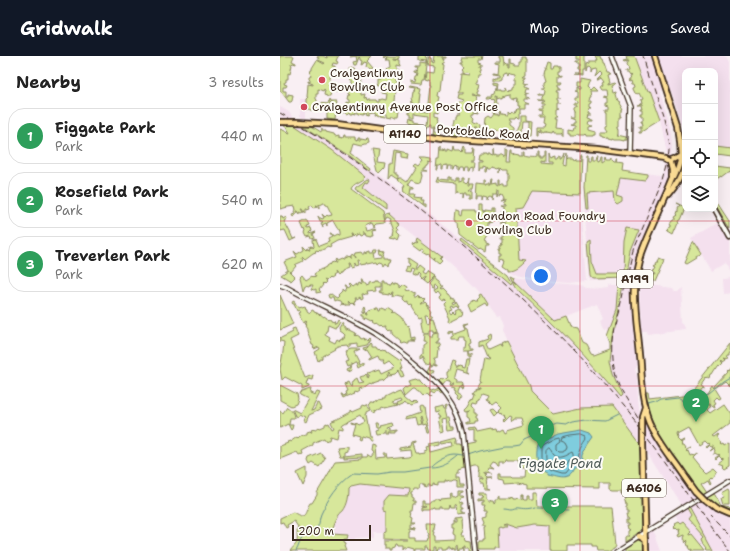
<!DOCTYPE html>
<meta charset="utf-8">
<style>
:root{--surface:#fff;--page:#f6f6f6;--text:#222;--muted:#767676;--line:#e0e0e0;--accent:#111827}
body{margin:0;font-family:"Shantell Sans",sans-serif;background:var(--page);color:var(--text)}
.controls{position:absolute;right:12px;top:12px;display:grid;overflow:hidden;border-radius:8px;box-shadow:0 4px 16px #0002}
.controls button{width:36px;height:36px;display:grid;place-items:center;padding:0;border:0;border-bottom:1px solid var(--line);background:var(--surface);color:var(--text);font:20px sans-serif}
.scale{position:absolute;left:12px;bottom:10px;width:79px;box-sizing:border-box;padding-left:4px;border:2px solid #3b2a1e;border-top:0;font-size:11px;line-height:14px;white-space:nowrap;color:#3b2a1e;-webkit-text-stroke:3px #fdfcf7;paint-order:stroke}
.you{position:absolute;left:261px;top:220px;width:14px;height:14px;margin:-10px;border:3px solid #fff;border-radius:50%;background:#1a73e8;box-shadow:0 0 0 6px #1a73e833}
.badge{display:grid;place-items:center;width:26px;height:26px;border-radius:50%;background:var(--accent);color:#fff;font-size:13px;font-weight:700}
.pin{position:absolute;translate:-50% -33px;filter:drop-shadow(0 1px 2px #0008)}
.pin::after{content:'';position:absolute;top:21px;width:14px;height:12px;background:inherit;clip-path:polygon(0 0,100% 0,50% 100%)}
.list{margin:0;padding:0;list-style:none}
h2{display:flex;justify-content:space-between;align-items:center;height:52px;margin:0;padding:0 16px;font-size:17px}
h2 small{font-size:13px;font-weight:400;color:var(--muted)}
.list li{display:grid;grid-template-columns:26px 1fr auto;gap:12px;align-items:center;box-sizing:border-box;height:56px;margin:0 8px 8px;padding:0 8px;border:1px solid var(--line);border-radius:16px}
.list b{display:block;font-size:15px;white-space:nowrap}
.list p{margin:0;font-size:13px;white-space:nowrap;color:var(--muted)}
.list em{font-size:13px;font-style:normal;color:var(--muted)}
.icon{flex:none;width:22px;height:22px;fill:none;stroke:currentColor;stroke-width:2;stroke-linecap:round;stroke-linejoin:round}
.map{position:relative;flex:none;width:450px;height:495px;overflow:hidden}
header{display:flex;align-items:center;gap:24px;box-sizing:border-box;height:56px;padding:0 20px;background:var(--accent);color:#fff}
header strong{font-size:19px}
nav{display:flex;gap:22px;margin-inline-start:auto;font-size:14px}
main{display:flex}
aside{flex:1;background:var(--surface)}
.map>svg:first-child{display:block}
.built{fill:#f4e0ee;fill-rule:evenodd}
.green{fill:#d7e79b;stroke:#89885c}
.water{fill:#7fcdde;stroke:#648c91}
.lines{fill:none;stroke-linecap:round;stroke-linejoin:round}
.shore{stroke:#566b6b;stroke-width:1}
.stream{stroke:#648c91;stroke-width:1}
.tertiary-casing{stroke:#3b2a1e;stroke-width:6}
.secondary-casing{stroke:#3b2a1e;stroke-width:7}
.primary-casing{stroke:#3b2a1e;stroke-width:8}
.tertiary{stroke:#fdfcf7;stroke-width:3.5}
.secondary{stroke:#fdfcf7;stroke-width:4}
.primary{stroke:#fdde96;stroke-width:4.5}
.rail{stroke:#3b2a1e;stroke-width:1;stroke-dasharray:6 3;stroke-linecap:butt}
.primary-bridge-casing{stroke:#3b2a1e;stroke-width:8;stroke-linecap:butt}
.primary-bridge{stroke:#fdde96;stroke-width:4.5}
.grid{fill:none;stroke:#d1495b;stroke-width:1;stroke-opacity:0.55}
.poi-dot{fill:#d1495b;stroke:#fdfcf7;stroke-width:1.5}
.labels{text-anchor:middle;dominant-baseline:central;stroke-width:4;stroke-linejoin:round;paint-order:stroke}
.shield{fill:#fdfcf7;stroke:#75695f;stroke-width:1}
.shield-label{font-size:11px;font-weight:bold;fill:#3b2a1e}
.poi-label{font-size:12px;fill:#3b2a1e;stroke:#fdfcf7;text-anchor:start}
.street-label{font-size:12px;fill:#3b2a1e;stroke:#fdfcf7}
.water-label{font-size:13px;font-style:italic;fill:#4f5b58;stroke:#fdfcf7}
</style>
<header>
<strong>Gridwalk</strong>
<nav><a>Map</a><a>Directions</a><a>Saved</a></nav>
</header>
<main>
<aside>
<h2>Nearby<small>3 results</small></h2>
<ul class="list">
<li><span class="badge" style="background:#2e9e5b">1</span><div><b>Figgate Park</b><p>Park</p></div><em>440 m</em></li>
<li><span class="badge" style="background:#2e9e5b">2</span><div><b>Rosefield Park</b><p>Park</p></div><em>540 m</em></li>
<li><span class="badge" style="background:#2e9e5b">3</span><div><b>Treverlen Park</b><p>Park</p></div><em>620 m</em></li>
</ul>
</aside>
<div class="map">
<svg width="450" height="495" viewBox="0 0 450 495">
<rect width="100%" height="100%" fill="#f9eff3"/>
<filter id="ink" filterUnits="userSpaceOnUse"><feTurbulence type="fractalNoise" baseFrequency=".025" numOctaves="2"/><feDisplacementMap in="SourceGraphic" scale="8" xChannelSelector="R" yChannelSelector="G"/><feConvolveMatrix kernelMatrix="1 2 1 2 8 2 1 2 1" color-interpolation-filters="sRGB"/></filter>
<g filter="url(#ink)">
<g class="built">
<polygon points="354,0 447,0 450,6 450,92 435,90 435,15 405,15 405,71 403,70 391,35 378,33 387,62 391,79 392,89 389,110 391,115 388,125 359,192 354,208 351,222 310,225 303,131 336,133 337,115 382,120 384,120 385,116 387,96 386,96 379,66 373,50 368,35 367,35 364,27"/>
<polygon points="20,43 26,43 26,62 22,62 20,59"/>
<path d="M0,51L9,56L13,62L22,69H30L51,82L85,108L230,222H232L234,224L235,222L258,226L301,229L306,232L320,233L329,232L328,229H350L351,230L357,310L354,313L355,316L357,319L358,345L360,361L364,367L365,365L367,366L375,381L416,438L423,446L433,454L450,461V495H427L426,494L427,493L424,488L421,490L403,467L399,469L394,461L409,452L407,448L402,450L366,394V387L361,381L360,386L357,385L344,368L329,351L301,352L273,359L250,335L249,329L233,299L222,274L223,270L220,261L216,262L205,243L195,231H194L182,219L168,206L110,161L109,159V156L104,155L75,133L76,131L87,123L10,78L7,72L3,69L0,68ZM317,248L323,263L320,265L324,274L327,273L329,276L327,280L330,288V305L333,319L342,340L276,264Z"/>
<polygon points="242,128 300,131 307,225 289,227 262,225 237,220 229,215 228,143"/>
<polygon points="438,167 450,186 450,217 444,207 431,215 411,182"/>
<polygon points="450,221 450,236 443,237 442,222"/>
<polygon points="361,229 363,230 366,230 367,229 391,232 394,235 397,235 401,231 403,265 405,269 406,273 368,278 367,275 361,275 359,231"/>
<polygon points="80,428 129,433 128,485 104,485 103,475 93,475 93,481 75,482 75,484 69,485 69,481 68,479 51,478 59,458 63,455 69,441 69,432 71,431"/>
<polygon points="222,468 228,468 237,472 258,469 287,470 287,495 218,495 217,472"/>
<polygon points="373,474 376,479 382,495 370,495 370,476"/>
</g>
<g class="green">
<polygon points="0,0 14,0 12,5 16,7 16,8 13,7 12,8 11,8 11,9 12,9 10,18 8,17 8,23 6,23 6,26 5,26 4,28 7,29 6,31 3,31 3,35 6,35 6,40 8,40 8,38 13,39 12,45 11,46 9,46 0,34"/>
<polygon points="38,0 43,0 47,2 47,1 46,0 58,0 56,5 58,6 57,8 53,7 52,10 55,10 55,15 51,15 49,30 58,31 58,36 51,35 50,41 47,41 47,40 44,39 45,34 44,33 43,35 38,33 38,38 36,38 36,43 37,44 37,46 38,47 48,48 49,44 50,46 57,46 56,53 53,52 54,49 52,49 52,47 50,47 50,49 49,49 49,53 56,54 55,64 47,63 47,52 45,52 45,54 42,54 41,53 34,53 34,54 30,54 30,53 27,53 26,54 26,43 28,41 27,41 28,28 33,29 33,28 28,26 28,25 30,26 30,24 29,23 29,21 30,21 31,19 30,19 31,18 30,17 31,14 32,14 32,12 37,4 44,8 45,7 38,4 39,2 37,2"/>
<polygon points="71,0 92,0 87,5 93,12 91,13 86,11 87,7 84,6 83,8 81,9 82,5 80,4 80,2 79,1 76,9 74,9 73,6 77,5 76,0 70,1"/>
<path d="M104,0H119V3L113,2V3L120,4V8L121,9V10L117,9V13L120,14V15L117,14V16L118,17V19H119V20L116,21L115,26L117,27L116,29H113L114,34H115C114,41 115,47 111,53H113V54L119,55L118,61H115V63H114V61H112L111,63L106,62V58L104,57L103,60L104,61V62L99,61L100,59L98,58L97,61L95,60V58L94,60H93L94,57L91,56L87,57V60L84,59L85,57H83L82,59L77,58V56L75,55V58L72,57V58H70L69,56L67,58L65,57L64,55L63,57H60V51L66,52L67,50H69L67,48V46L70,47V44L68,43L69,39H71L69,38L70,31H72L73,30H72V25L71,24L72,19H69L72,15L69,13L71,11L76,13L74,20L79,21L82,25H81V29H79V30H81V39L85,38L84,42H85L86,41L87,44H88V43H95L96,45H98V42L99,43L101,42L105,43L106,37L101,36V32H100L101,31V30H98L97,29L98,28V24H101L100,23L102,19L101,18L107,13L106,12L110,10L109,3H105L107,2L105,0L104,2L103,1Z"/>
<polygon points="141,0 146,0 146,2 147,3 144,24 142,24 141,29 131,28 131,26 135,27 136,21 137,21 138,18 135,17 135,16 138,16 137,15 138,12 136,12 136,11 140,11 140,7 146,8 146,6 139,5 139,1 141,1"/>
<polygon points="154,0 166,0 166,1 162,1 162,2 164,2 163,6 162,6 161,7 163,8 160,34 159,35 158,35 157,40 159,41 158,45 158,46 157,57 153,56 153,60 157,61 156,63 157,63 156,70 157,70 157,72 154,71 154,75 159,76 159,79 153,78 154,70 151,70 151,67 150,67 149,69 147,69 147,71 136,69 136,68 134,68 134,69 132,69 132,67 128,66 129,62 134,63 134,65 147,67 148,59 134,57 134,61 130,61 130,58 128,58 128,56 130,56 131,49 134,50 134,47 131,46 133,45 132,42 133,36 134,36 135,33 129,32 130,31 140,33 139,37 141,37 139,54 148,55 151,29 150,29 150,25 149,24 148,24 148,25 145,24 146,16 153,17 154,11 147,10 149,2 150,3 150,4 152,5 151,7 153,8"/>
<path d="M182,0H202L201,3H198V6L201,7V9H199V10H200V13H199V14L201,16V17H198L197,26H195V27L199,28L198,33H197L198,34V36H197V37L198,39H200V40L191,39V40L196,41L195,42H196L195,49H198V50H195L194,56L199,57V58L194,57V59H192V61L194,63L193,66L194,67L200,69L199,78H197V72H195V73L181,72L180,80H173V76H177V73H173C172,70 174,67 174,64H175V61H176V59H179V57H177V54L180,55V54L176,52V48L177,47H181L182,45L176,43L177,39H181V37H176L178,34L180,16L188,17V15L186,14L182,16V12L181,11L183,9L182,8V6H180V5H182V3H181Z"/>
<polygon points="218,0 223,0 224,8 225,8 225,6 227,8 229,8 229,11 230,11 230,3 231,3 231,7 235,8 235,9 240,9 240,6 242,6 242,1 246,1 246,3 247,3 247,19 245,20 244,21 247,21 247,22 245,23 245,24 246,24 245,27 250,28 247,28 246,31 250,33 247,33 246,37 250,38 245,38 245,39 246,39 246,42 250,43 244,43 244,46 249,48 244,48 244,52 239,52 239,57 237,58 237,63 236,63 234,61 233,63 227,63 228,65 229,65 229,69 233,72 233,75 232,74 231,75 225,75 225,74 223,74 222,75 216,74 215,73 213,73 213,74 206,74 206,73 204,72 205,62 208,60 211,62 214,58 212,56 214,54 215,59 217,58 217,60 219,59 218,56 219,55 220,58 226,59 226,55 228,57 230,55 231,57 233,57 234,54 236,54 235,53 236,52 238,52 239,49 237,49 237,45 236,45 235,44 237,43 237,42 232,43 232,42 230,42 230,38 225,39 224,41 223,39 223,41 217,43 217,40 216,40 217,49 215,49 214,47 215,46 214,43 213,44 211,42 210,43 207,43 208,41 213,41 212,39 215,38 216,34 218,34 218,33 216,32 218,32 218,29 214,28 214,26 219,27 218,33 221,33 221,34 225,34 226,31 228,35 229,34 233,33 233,31 235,30 235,28 237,28 237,23 235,23 237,20 236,20 236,18 231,17 230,16 229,19 228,18 228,16 224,17 223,20 222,20 222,23 220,24 214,24 214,21 217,22 217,20 220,20 220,18 214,17 214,16 218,17 219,8 215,7 215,6 220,6 220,2 218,2"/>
<polygon points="297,0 307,0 307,1 304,1 304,15 302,15 302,20 293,19 298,19 299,15 297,15 297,13 299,13 299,11 297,11 297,8 295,8 295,7 299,7 299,5 296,5 296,1 297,1"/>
<polygon points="315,0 320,0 321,3 322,3 323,6 323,7 324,7 327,16 329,16 330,18 332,17 328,19 330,26 328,27 328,28 335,26 336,27 332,29 334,37 337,36 337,37 336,38 338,45 340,46 339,47 343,54 342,54 342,59 343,59 343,60 341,60 341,68 339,69 340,72 340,77 339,77 338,78 347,80 347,83 345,83 345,84 341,83 335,83 333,82 333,83 329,82 329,81 327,81 327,82 322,81 322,80 320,80 320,76 325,76 326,75 328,74 326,71 326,69 328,68 327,67 327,55 326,55 326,53 329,53 329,50 326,49 326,47 328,47 328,42 324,41 324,40 328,41 327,34 321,34 319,31 323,29 322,27 324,26 321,22 318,24 317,24 322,19 319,16 314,21 316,16 315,14 311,15 310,18 310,14 308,12 306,13 305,17 305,10 308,9 308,7 315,7 315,5 317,5"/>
<polygon points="346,0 354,0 367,35 368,35 379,66 361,77 359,77 359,76 361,76 361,72 359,72 359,71 362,71 361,67 360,67 360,66 362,66 362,61 360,61 360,59 362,59 362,55 360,55 360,54 362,54 361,50 357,50 361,49 360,44 362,43 359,37 357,38 354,32 354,31 356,30 355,27 353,27 352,23 350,24 349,23 351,22 350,19 352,18 351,17 350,18 348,15 346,15 346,14 349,13 348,10 347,10 346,7 348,4 344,5 343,4 347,3"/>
<polygon points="267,6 270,7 270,13 272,13 273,10 277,10 277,11 279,11 279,15 277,15 277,18 279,19 279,20 281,19 281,20 277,20 277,25 281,25 280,27 277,27 277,29 278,29 278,32 280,32 280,33 277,33 276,35 278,35 278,42 281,43 277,43 277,45 278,45 278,48 281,49 277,49 277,55 279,55 276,56 276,61 277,62 275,62 274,64 276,64 275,72 283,73 283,80 282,80 282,77 281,78 274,78 274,77 273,76 272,78 266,77 266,76 264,76 264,77 262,76 261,77 260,77 260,74 259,74 259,77 257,75 257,81 256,81 256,72 264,72 265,69 263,68 264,62 259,62 259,60 262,60 263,56 259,55 259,54 263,54 263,51 266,51 266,49 263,49 263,47 265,47 266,46 259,45 264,45 264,42 265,41 265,40 260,40 260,39 265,39 266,35 265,33 262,33 262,32 265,32 265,30 264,29 264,26 266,25 264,18 265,14 266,14 265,12"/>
<polygon points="300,23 310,25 308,28 308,29 307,31 310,34 313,31 317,35 310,35 311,41 310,41 309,45 312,45 312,47 310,48 310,51 313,52 310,52 309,57 312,57 312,58 309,58 308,61 311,62 311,63 313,63 313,64 309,64 309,65 308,66 310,69 312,69 308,70 308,73 315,75 315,79 313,79 313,80 306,80 306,79 305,78 304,79 298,79 298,78 296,78 296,79 290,79 290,77 288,77 288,73 293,74 294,71 296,71 296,69 291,68 294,68 294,66 296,66 296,64 291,62 295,62 295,57 296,57 296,56 295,55 295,53 298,51 298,50 295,50 295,48 298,48 298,46 295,45 295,42 297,42 297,37 294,36 296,36 296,32 298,33 298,34 300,34 300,32 296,31 296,27 300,27"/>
<polygon points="239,60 245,60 245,65 251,66 250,80 248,80 249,78 248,76 248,66 242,66 241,76 239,77 240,79 237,79 237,73 239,69"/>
<path d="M3,69H14L52,94L86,121C82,126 73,127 71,133L103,157L105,167L97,168L95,170L96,172L94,171L92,167L85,170L87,175L94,173L97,174L93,175L94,180H92V181L86,180L85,177H84V179L83,176V179L80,180L79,178L76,179V180H75L74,179L72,181L71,178H70L71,181L57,185L50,189L51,191L49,192L48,191L40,195L39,194L38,195L37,194L35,195L36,196L33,197L25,203L23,201L22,202L23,205C20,207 18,207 15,209L16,210L11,216L9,215L15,221L11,225L1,219L8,214L4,206L17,201L14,195L17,198L24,194L23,190L27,194L28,192L29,193H30L29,191L32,190L33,192L34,191L33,184L36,183L39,190L49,186L48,182L52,180L50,177H51L53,180L57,178L58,179H59C60,174 55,168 53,164L47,167V170L46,167L42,169L43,172L41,167L43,166L42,165H40L38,160L39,162H41L42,163L44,162L42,158L45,161L47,159L48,160L52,159L47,149H46L44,146H43L44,147L40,149L39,148V152L37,149H36L37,150L34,152L32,149L29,151L30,153L27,154V153H26V158L23,153H22L24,156L22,157L20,156V158L18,155H17L18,157L13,161L12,159L15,158L14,155L16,154L15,150L8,151L0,153V73L10,77L7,72Z"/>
<polygon points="22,69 30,69 41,76 42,73 42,75 46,75 46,76 54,78 55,80 59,79 59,81 63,82 64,79 65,79 65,81 75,81 75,83 78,84 78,82 80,82 80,84 81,84 81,83 86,84 87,83 88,83 89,87 82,89 74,87 71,97 91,113 90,115 67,98"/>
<polygon points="161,90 161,94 164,94 164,96 165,94 166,94 166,96 168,96 168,94 173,96 174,91 175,95 180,95 182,97 184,91 185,92 185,97 192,97 193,92 194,92 193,104 190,104 189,105 193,105 192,115 191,115 191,111 188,112 187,115 186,115 186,111 183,111 182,115 181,111 178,111 177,114 176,114 176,110 173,111 172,114 171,114 171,110 168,110 167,114 167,109 163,110 163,113 162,113 162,108 161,108 160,109 158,109 158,113 157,113 158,102 160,102"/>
<polygon points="435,90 450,92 450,100 435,98"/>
<polygon points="92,94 99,95 97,106 105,107 104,112 99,117 97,114"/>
<path d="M213,94L214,100L216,99V100H220V99H223L224,100L226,101V94L228,95L227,106H231L230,104L231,95H232V98L234,99L235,98L240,99V100H243V95H244V99C247,100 255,101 257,100V96H258V101H260V103H262V101H264V97H265V107L261,106V108L272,109V107H268V98L269,102L271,103V102L274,101V104H276L277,102L279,101V104H280L281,102L283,101L284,98L282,109L285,110L286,98V104L287,103H292L293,105L294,104H299V105L300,99H301L300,122V137L252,135L243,151L236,152L239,204L246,205C241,210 236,215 229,215V213L223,209L225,204L221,202L219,204V199H221V197H219V193H221V192H220V189H222V188H220L222,187V183H220V181H222V177H221V176H225V175H221V169L223,170L224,168L218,167L224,166V165H223V162H219L218,160L223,161L222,157H226L219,156H222V151L219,150H224V148L222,149L223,146L225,145V144L220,145L224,143L222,139L219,140V135H218L217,141V138H213L212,144V141L210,140L208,141L207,144V141L203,140L202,144V140H197V143H196L197,127L205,128V124H206L207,129H208V128H211V130H212L213,124H214L213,129L218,128V130L220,131V125H221V130H222L223,129H225V131H228V125H229V118H228V114H223L221,112L220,117V112L217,113L216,112L212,111L211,113H208L207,111L206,116H205V111L202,110V112H199L198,115V106H202V105L198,104L199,99H203V98H206V99H208V98H210V99L213,100Z"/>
<polygon points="113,95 128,98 127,103 121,102 121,98 115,97 113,117 116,117 116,119 118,119 118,122 117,123 111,119 108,123 109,108 111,108"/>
<polygon points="306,99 307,99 307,105 310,105 311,100 312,100 312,104 315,104 316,100 317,100 316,105 319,106 319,105 320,105 321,101 322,101 322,107 325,105 326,101 327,104 331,104 332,102 332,104 335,107 337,107 337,103 338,103 337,107 343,108 342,115 368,119 368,121 365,125 341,122 337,139 343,141 343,145 338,148 335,145 334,135 307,137 308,152 306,152 304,131"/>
<polygon points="141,100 147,100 153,101 153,105 150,104 150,107 149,107 148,109 147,109 147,111 145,111 145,113 149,114 142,114 143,119 141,126 136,125 132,123 128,129 134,131 134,132 131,132 130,138 135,138 134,141 141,142 140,145 143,145 142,149 145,149 145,152 123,135 124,134 123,133 125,130 117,124 119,122 121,122 127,126 137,111 134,109 136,107 139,109 144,103"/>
<polygon points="435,110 450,112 450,116 449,115 441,121 441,120 435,124 437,127 435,128"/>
<polygon points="158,121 158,124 168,125 168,122 170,122 170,125 175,125 175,122 177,122 177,126 180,125 180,122 182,122 182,126 184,127 185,128 187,126 188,122 187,130 189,130 189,128 193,128 192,133 189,133 188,134 192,135 192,143 190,143 190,139 186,139 186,137 184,137 183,142 183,137 178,138 178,137 177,136 176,138 175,138 175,128 156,126"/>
<polygon points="88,123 90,124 88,127 86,126 83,131 106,150 106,155 75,133 76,131"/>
<polygon points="435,142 450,165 450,173 435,148"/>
<polygon points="395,148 404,152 399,164 398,164 397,166 398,167 394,177 389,174 389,173 388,173 390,173 389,172 390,170 391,170 391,168 390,168 392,165 394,164 394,162 393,162 394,160 395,160 396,159 395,158 396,155 397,156 397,153 398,151 399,150"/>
<polygon points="199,149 202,149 202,154 203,154 203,156 204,156 204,154 211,155 211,152 213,152 213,160 207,160 207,161 208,161 207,165 211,165 211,166 207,167 207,172 210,172 210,173 205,172 205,174 207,174 207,178 208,178 204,185 206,186 206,188 209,189 209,190 206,190 205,196 200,193 199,194 180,179 179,167 177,167 177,164 176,164 177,154 181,155 181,159 183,160 184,154 196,154 196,156 199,156"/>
<polygon points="109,159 120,169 117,172 119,174 118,176 121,179 119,184 118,183 116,182 116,183 111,182 115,179 114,179 115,175 112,167 110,167 111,164 107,162 105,165 105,160"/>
<polygon points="0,160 2,160 3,163 6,161 7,163 4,165 10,176 13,183 16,182 10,185 5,174 0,175"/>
<polygon points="27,164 30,170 27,171 28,173 31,172 32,175 30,177 30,178 36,176 33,178 35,182 32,183 31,180 27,181 25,177 26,176 25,173 24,174 21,167"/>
<polygon points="347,172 359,174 350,196 345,222 314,223 312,222 311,220 308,185 311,183 312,205 317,218 343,218 344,186"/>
<polygon points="137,182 162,201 160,203 162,205 159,208 154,204 155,202 154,204 149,200 150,199 148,198 147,199 142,196 144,193 142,192 140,195 132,189 133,187 134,188 135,186 137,187 138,186 136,185"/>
<polygon points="182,183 228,219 232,226 231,228 181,185"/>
<polygon points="413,186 421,199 406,208 404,207"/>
<polygon points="95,194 98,194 97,197 95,197 96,202 103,201 103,199 101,198 100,194 105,195 104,198 105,199 105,201 109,201 109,202 111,202 110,205 109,205 108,209 106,206 104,209 103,207 100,206 98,208 97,206 88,208 87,206 86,207 86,208 80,209 79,204 77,204 78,209 75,210 74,207 73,208 73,211 70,212 68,208 67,208 68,212 61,215 61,216 59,217 59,218 57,220 54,216 55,218 52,220 53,221 50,223 49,222 46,225 44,224 46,226 44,228 43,227 42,228 43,229 39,234 41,236 36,237 36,233 34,234 31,233 33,229 30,229 31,228 30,228 29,230 25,229 23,234 20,221 22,219 26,224 32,220 33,221 34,220 35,221 36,221 34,218 41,213 43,214 42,213 46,211 46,210 49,208 49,209 50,208 50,207 53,206 54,207 55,207 54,204 55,203 56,205 61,203 62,204 63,204 63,202 64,202 65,203 65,201 67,201 68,202 69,201 70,203 70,200 73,199 75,202 74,198 75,198 75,197 82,196 82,198 85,198 85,196 86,196 87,198 87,196 91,195 91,197 94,197"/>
<polygon points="378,200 383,202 373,225 366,225 367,222 369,222 369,220 368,219 369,217 373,218 372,216 370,215 371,212 372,213 374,210 372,209 373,208 374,208 375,207 374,206 375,204 377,204 376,203"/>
<polygon points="127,203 136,209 134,213 136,213 138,210 143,214 141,217 144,219 146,216 154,221 147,228 142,224 144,222 144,221 141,223 138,220 139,218 137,216 136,219 131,217 133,213 130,212 129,215 124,214 126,210 128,211 129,208 127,207"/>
<path d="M231,220L235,222L234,225L275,264L286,260L291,272L296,273L302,287L306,289L311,299L314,300L330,294V288L327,280L337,254L339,228H344L341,246L334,275L330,305L333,319L342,340L340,342C309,304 275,269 239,235L235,229Z"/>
<polygon points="154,222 156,225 157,225 161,230 163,230 160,232 161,233 163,232 167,236 167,237 168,237 171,241 170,242 172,241 175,245 172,246 173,248 176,246 179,251 178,251 176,249 173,251 172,249 170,250 172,253 169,254 171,257 173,255 175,257 176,256 175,254 179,252 183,257 182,258 182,259 172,264 172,266 170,266 169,264 170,262 163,247 166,244 165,244 164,243 161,245 159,241 161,239 158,235 156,237 154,234 158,232 155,229 153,230 155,232 153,233 149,228"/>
<polygon points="81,223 82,223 83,227 86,227 86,229 89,228 89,226 95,225 95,224 97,224 97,225 100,225 100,230 95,230 96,234 87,235 88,238 85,238 84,239 84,238 82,238 83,242 81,243 80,241 77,243 77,242 75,242 76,244 74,245 76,248 75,248 73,246 71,248 68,245 68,246 70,249 66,249 64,250 62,248 61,250 60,250 61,248 60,246 56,245 54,246 53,242 49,242 48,239 50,238 55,242 57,243 59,241 58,240 62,236 62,234 64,236 65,236 65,234 66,233 64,230 65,230 67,233 70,231 68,229 69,228 72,231 76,228 77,230 78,230 78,228 80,227 81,229 82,228"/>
<polygon points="101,223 103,223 103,225 106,225 106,226 108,227 108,228 110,228 111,225 112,226 112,227 113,227 113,226 116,227 116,228 118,229 118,231 121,228 126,231 125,234 128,235 128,234 134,238 135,237 136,237 134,240 134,241 136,241 138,239 139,242 140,241 142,243 143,242 144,243 140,247 141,247 144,245 146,247 145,248 146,249 147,248 147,250 148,250 151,255 150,256 151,258 152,258 153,260 150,261 147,258 145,258 147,266 151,265 150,262 154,261 158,275 153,276 153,273 149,273 149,280 152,280 153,277 158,276 158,284 157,284 157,286 155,286 155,287 159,287 157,291 156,291 156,292 157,292 156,302 154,302 154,303 155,304 155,309 157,309 157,310 154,309 152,310 151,313 155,314 153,318 149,315 152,309 151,308 151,307 150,307 149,308 146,306 143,300 140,302 140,299 142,298 142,289 145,287 145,285 143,285 144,277 148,277 148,276 143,276 141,266 142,265 142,261 139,262 132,251 133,250 131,249 130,250 128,248 128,246 126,247 123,244 124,241 116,239 115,240 112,239 111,240 112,235 111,235 110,238 108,236 108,238 102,237 102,235 100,236 99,234 101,234"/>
<polygon points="201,238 208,249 207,251 205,248 191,256 188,249 194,244 195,245 198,245 197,244 200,241 199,239"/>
<polygon points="0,239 13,268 0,274"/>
<polygon points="13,245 15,246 15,248 20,251 21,250 23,251 24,250 26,251 25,252 27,253 27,255 30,257 32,254 34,255 34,256 37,257 36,258 38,257 38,258 39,259 40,258 44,261 44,260 47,262 47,263 48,264 49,263 51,264 51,265 55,266 54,267 56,268 58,264 60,266 57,271 55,272 48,269 47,275 46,275 45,278 50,281 49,284 55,287 57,283 60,285 61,283 63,284 63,283 62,282 65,282 64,281 65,279 63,277 60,275 59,272 62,267 64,268 63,270 66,272 66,274 67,274 68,273 69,274 70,274 76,277 75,279 76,280 77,279 80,281 80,282 82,283 84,282 85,283 84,284 86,283 87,285 90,282 91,283 87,289 77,291 77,287 70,288 70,291 68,291 67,289 58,290 54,292 55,293 42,300 42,302 38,305 35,296 40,293 39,291 34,293 33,292 34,291 33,289 32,289 27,275 27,273 25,270 26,269 25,268 24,268 27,266 26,265 23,267 18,257 20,256 19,254 17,255 14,248 13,248 12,247"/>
<polygon points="85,250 88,259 89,259 88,256 90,255 90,254 96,252 97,254 97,252 99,252 100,255 101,255 102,252 107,254 108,252 114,256 113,257 114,258 115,257 122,262 123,264 123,266 124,265 127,271 128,270 130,282 134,281 134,284 130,283 130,284 134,285 127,285 127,287 125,287 124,286 121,287 120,286 121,285 113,278 113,276 111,275 110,276 108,274 108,273 107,272 108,270 107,270 105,271 103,269 102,270 98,267 97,268 94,266 95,265 94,264 93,265 87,262 85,264 85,260 83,260 83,258 86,256 86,255 84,256 84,251"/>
<polygon points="189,267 185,269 186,271 188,272 190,281 191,286 189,287 189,290 190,290 190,293 193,293 193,294 188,295 188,298 192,298 192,299 190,299 190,302 188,301 188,295 183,295 183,292 185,292 186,284 184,283 184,280 179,280 178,283 171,283 171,281 173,280 174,278 173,276 169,278 169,276 173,275 175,277 186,273 184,268"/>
<polygon points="15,272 18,280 10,284 25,322 33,319 32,324 28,323 26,329 29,330 29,331 22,334 22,330 5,321 2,324 0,313 3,296 4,286 0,285 0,281 1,282 13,276 12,273"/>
<path d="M210,278C212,284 208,285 205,288L208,294L219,289L220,291H221L220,288L226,285L249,330L250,335L273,358L301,352L332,351L357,385L360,386L362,431L363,473L345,485V479H349L347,478V474L349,473L348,472H347L346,468H348V466H346V462H348L347,460H346L345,456H347V454H345V450H346V448H345L344,444L346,443V442L345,441L344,438L345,437V436L341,437V434H333L330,433V427H320V433L246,432V428L242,427V426L241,427H240L239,426L225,427L224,423L219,422V417H221V420H232L233,421H244L245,413H242V409H244V404H243V405H240V409H239L238,405H226V404H225L224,407H223V405H219V409H218L216,406L213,405L210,409L214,412L209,411L208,414L213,417L205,416V417L208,418L206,419L208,421H213L207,422L208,423L207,425L208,426L207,427L208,428V432L211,433H205L204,427H200V424L204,423V422H199V417L198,416L199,415L198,410H194L179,415V418H176V422H179L180,429H184V431H177V425L176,424H173L172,425H169L168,424H167V425H165V424H164V426H157V429L152,428V430L149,431V429H147V432L144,431V430L142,431V429H139L138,434L136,433H133L132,437H131V439H132V441L134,442V444H133V445H136V447H134L133,454H131V456H132L131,461L133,462L132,467H136L135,468H131V471L136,472V473L130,472V475H129V482H135V485H147L148,482H149L148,479H149V478L148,477L147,469H152V470L153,469H156L155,474H154V476H155L154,480H155V485L174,484V479L172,478L173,473H171V469H174V465H175V467H177V464H175V463L183,462V465H182L183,476H182L181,479H184L185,484L191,485L192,495H189V492H185V489H184V495L183,490L182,492H179V495H178L177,488H176V493H174V491L172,492V493V491L169,492V490H167V492H165V493H161V491H157L156,494H155V490H153V493H151L150,495V493H148L147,490H145V493H135V495H134V493L127,491L126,493H123L122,495V491H117L116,489H115L114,492L111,493V495H109V493H105V489H104V485H127L128,484L104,483V476L107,475V454L104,453V445L109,439L128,440L129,433L80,428L71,430L69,432C69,440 68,448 63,455C62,456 60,457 59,459C55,464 53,472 51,478L68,479L67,483H64V487L66,488V489L64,490L66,495H10C12,492 16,489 17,486C18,482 16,476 18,471L14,465L7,469L8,471L6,472L3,466L0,467V462L13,456C27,465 24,457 30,447H32L37,439V437L50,415L52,410L55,405L82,403V401H87L88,399L91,401L94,397L91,395L92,389L95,390L96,403L105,402V400H104L103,398H106L107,403L129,401L132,400L131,394L120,395V393L131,391L132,387L136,386V387L133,388L136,397H139V398L145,397V395L148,394L147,391L150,390L149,387L161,385V388L150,390L151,396L174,390L173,385L163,387L162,385L177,381L178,384H177V388H181V389L196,386V384L194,385V373L190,374L189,372L195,371L197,376L211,373V374L216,373L217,376L223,373L225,377L227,376V374L244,369L242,362H234L232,365L231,362L232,360L230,359L224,365L223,364L226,361L224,360L225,359L224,358L222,359L221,357L220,358L218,356L214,360L210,354L213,353L217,357L222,352L216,346L212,349L209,346L210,345L207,343L209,339L203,337L200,343H199L198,344L199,345L198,347L194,346L193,349L195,351V357H197V360H196V362H197L198,365H195V367L188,368V366H191L190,362L188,361V355L191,354L186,355L185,353L188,350L193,341L194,342L196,337L194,336L196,333H198L197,331L201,332V331L198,330L201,325L200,324L204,303L209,304L210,303L207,302L203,292V291L202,289L199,291V286L208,283L207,280Z"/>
<polygon points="91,286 92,287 92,290 96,290 97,292 98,292 101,295 102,294 105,295 105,296 118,305 120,303 122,304 120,306 122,312 120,313 121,315 122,315 124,320 121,321 118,315 115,318 110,319 109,316 108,317 109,320 108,320 105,323 101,324 99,324 99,325 93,327 93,328 91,329 90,328 83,333 82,331 79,332 80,334 77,336 76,335 74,336 75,337 67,340 63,342 61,338 62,338 63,340 66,339 65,336 67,335 64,328 65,327 66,329 66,327 68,326 70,330 72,331 71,326 74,325 74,324 77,322 79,327 84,326 83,325 82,325 80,321 83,320 84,320 86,318 88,323 89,322 87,318 99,314 101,318 114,312 108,306 103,309 102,306 103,305 100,305 98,300 89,304 89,303 92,301 87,293 84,294 83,292 87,291"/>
<polygon points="450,287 450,294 448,297 448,299 446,299 445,303 442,302 444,304 441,306 440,304 439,305 441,307 437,311 432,319 431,319 430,322 428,321 427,322 426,321 421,328 424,330 424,331 422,330 418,335 421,338 416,342 415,341 417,339 414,337 411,342 415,345 418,341 427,337 432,329 440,342 438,343 436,341 433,344 435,347 433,348 434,351 429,348 428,348 428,349 430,350 427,354 430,357 443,348 450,358 450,367 433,380 435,381 439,378 440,379 438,380 442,387 441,388 442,389 444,388 445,390 450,387 450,409 445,412 443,410 444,409 439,407 443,404 443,402 442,403 439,400 436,403 435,402 440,399 439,398 438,399 435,397 432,399 435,395 434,392 429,395 433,391 433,390 431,391 429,389 426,392 425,391 430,388 429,387 428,388 425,385 419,389 409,371 398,377 399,380 398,381 401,384 405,382 401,385 402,386 401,387 403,387 405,390 404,391 405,391 405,392 410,390 405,394 406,395 407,394 409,399 411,398 412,399 415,397 415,398 412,401 420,411 425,416 433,411 437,415 435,416 435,418 431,421 431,420 429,422 431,426 430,427 428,423 421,427 427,436 423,439 383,385 371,358 366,337 369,337 370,343 409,338"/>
<polygon points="71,293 80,293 74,296 79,306 78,306 79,309 83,307 83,309 78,312 76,306 75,306 70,309 72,314 67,316 66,314 70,312 69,310 67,311 65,306 69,305 66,298 67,297 66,295"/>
<polygon points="186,303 189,303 187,315 187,317 189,318 183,316 183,315 176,313 174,320 174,322 177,324 177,326 183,326 184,327 183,330 184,330 185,329 186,329 185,332 181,330 179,335 179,337 183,339 180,344 178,342 179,340 176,337 177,335 175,334 176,332 172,331 174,327 173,327 171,330 170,329 171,326 167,324 163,329 159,325 161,323 163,324 164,323 165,323 167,321 166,319 166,316 167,316 171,304 174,305 173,308 174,309 174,310 176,311 176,309 178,310 179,309 182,310 181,311 184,312"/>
<polygon points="450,312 450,324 449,324 450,325 449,327 450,327 450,330 445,325 435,332 434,330 447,316 446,315 447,314 448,315"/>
<polygon points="137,322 138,323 141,323 141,324 150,333 149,334 152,335 153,334 155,335 158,333 162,337 160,338 158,335 154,338 151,336 149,339 151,342 147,338 145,339 144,338 143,339 136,331 134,331 125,339 133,346 135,344 138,347 131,349 130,347 129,348 126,344 124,346 119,348 118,345 123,343 122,341 113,344 115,347 117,346 118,348 105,351 104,350 102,351 102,352 100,352 96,355 95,354 95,356 92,357 89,349 91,347 91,346 93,346 95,347 95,346 99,344 99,343 104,342 103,341 106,341 106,339 114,335 115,336 119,334 122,333 125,338 126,338 124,332 127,329 128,330 131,328 129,324"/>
<polygon points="0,329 17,338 18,343 16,348 11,350 0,344"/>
<polygon points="30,333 31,333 30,337 35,339 37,336 40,337 31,355 34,354 37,348 39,347 42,353 29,359 26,366 23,364 25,361 19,358 17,361 15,360 12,353 20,357 28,343 20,339 19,337"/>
<path d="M84,349L85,350L87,349L90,355L86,357V359H85L89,381H91L92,385H90L88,382L81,380L80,384L78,383L79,380L72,378L75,368L71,367V366L77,368L78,369L84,366L80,359L63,368L62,370L63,371V373L59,372L57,382L50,380L49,384H47L46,385L44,382L33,387V389L22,395L23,398L21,399V398L19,399L17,396L0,403V390L8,387L7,386L10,385V386L17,381L18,382L20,380L25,378H27V376L30,375L31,376H32L31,374L34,373L35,374L39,371L40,372L45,370V368L47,367V368L49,367L52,373L54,372L51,366L52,365C57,364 65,359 71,356V354L73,356L75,355L82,352V350Z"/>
<polygon points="167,349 167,353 166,353 168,361 171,361 173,370 176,370 176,372 170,373 168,362 163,363 165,374 162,375 159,361 161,361 160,359 159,359 158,355 155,356 154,352 163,350 164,353 166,353 165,350"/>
<polygon points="141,350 143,351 144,359 149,376 147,376 145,368 142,369 140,361 139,362 141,369 137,370 135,362 126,364 126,362 140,357 139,351"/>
<path d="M7,351C11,353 14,358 14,362H10L9,369H13L12,373L11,374L8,368L0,372V355L3,357Z"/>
<polygon points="95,367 97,367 99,372 101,371 100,370 113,367 114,370 108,372 109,374 111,373 111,376 118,375 118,376 116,376 116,378 111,378 111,377 109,377 110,379 107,379 107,375 106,375 106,378 96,379 95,375 98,374 98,372 96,372"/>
<polygon points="67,390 67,395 64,396 64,400 82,398 82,401 64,402 64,400 60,400 57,391"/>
<polygon points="41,397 45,402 39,411 33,407 30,409 28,405 29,402"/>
<polygon points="27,412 27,421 23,430 17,417"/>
<polygon points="449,433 450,435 450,450 443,450 441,443 445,442 442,437"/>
<polygon points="178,435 184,435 184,436 180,437 180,440 184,440 185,441 181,442 181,444 180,445 180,447 183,446 184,448 182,448 182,452 184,452 184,453 182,453 182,456 183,456 183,458 186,458 178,459 177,449 175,450 175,453 171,453 170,450 169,454 163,454 163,452 161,452 161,454 156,454 156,453 155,453 154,454 144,454 144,455 143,455 143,452 148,451 147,450 143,451 143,445 145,445 145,448 151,448 151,446 155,446 155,444 159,444 160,446 161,445 161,444 171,443 170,438 172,437 172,441 174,442 178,440"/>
<polygon points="252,436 256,436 257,450 331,450 335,487 333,491 326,495 316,495 315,491 311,491 311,489 287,489 287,495 270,495 270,470 255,469 237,472 225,468 222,469 226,469 226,471 223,471 221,472 219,471 217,472 218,491 214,491 214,493 199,493 199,485 203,485 203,483 205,483 204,472 205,472 205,470 202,470 204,467 202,462 206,461 206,457 207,457 207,455 204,455 204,454 205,454 204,452 205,449 202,449 202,446 204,446 204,444 198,445 198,443 202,443 202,441 204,441 202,439 199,439 199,437 207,437 207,443 209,443 209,446 211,446 211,443 212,444 214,444 215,448 216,447 216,443 219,443 219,440 220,440 220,443 230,443 231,444 231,442 234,443 234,444 236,444 237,443 241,444 241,439 242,439 242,443 243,444 246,444 246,439 248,439 248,443 252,443"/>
<polygon points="434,437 441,451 450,453 450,456 437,451 425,441"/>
<polygon points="409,451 433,495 427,495 426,494 427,493 424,489 422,484 424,482 408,464 411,460 407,453"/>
<polygon points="397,467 399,469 402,467 411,477 409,479 409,480 412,479 425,495 411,495 412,494 412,493 410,494 408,491 409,490 407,490 406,487 407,486 406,484 404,486 402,482 403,480 403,479 398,481 397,479 399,478 398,476 399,475 399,474 397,475 395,473 394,474 392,472 394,470 393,469"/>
<polygon points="360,483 364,485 364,495 345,495 345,492"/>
</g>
<path class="water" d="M302,374L311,377L314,381L309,388L303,399L302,411L294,413C287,428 279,422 267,420V419C265,417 263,417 261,415C255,410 254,393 259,387L278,378Z"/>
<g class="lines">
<g class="shore">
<path d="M302,378L307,380L308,382C301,392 300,396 298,408L292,410L285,419H281L271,416L264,412L261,407V393L262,390L275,383L279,382L280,385L276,388V393L279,396H283L287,394L288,390L286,386L281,384L282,381L290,379Z"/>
<path d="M269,392C271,394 272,396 273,398C279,405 287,399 293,396L294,398V403L288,406L282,414C268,411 265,410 266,395Z"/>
</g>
<g class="stream">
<path d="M369,348L376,346L381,343L398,341C404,343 403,348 407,352L409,353L411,352L419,341L428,337L443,325L450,321"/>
<polyline points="188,399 200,395 225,390 234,390 240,389 244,384 262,376 269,370 277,368 286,369 293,366 307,364 325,365 337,359"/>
<path d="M151,412C161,412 170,407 178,400"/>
<polyline points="257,452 289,453"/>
<path d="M224,453C227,453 229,454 231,454C233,454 236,452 238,453C245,454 247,454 255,452"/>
<path d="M16,495C19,491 19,485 23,481C27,476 34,476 38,470C40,467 39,462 41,458C48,443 58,427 73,417L97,418L110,416H123L150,412C155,406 167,399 175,399C179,399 181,400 185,400"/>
</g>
<g class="tertiary-casing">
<g id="tertiary">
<polyline points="332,0 351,51 350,97"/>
<path d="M0,229L6,231C38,249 73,262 104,283C116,291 127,300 138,309C159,327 178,348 184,376L196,495"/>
<polyline points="335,495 450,424"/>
</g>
</g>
<g class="secondary-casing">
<polyline id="secondary" points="434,153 450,182"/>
</g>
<g class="primary-casing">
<g id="primary">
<path d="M375,0L398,72C400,81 401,90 401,99C400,108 396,117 392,125C383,148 371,170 362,194C349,228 357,264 360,299C362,322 362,345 371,367C376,379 384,390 391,400C400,412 408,424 416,435"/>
<polyline points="0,66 7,66"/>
<polyline points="17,66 57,68 163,83 317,93 386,102"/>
<polyline points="401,84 403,88 405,93"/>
<polyline points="391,103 394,102 401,98"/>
<polyline points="391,106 393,114 393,121"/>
<path d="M388,140C396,131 402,120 405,109"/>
<polyline points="366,352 363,361 363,388 366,495"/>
<polyline points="426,445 436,453 450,459"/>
<polyline points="359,480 366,484"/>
</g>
</g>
<use href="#tertiary" class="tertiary"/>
<use href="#secondary" class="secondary"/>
<use href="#primary" class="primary"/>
<g class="rail">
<path d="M0,57C68,96 130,144 190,196C238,238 286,283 327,332C351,360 374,388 394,417C413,443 430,470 450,495"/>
<path d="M358,362C351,351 344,341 339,330C332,314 331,290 335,272C337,262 341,253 343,243C347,226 349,208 354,192L383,125L387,110L389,94L388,81L384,66L363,0"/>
<polyline points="430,460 450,480"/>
</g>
<g class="primary-bridge-casing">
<g id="primary-bridge">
<polyline points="7,66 17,66"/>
<polyline points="386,103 390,105"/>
<polyline points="416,435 426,445"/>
</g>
</g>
<use href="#primary-bridge" class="primary-bridge"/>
</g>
</g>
<path class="grid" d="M150,0V495M300,0V495M0,165H450M0,330H450"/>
<g class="poi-dot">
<circle cx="42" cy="24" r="4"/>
<circle cx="24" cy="51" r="4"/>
<circle cx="189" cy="167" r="4"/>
</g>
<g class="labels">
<g class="shield">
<rect x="104" y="69" width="42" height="18" rx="3"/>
<rect x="337" y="214" width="36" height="18" rx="3"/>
<rect x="342" y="423" width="44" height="18" rx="3"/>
</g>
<g class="shield-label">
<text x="125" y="78">A1140</text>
<text x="355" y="223">A199</text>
<text x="364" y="432">A6106</text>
</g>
<g class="poi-label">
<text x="50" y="17">Craigentinny<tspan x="50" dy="14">Bowling Club</tspan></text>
<text x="32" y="51">Craigentinny Avenue Post Office</text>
<text x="197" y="160">London Road Foundry<tspan x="197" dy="14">Bowling Club</tspan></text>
</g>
<g class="street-label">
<text transform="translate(203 76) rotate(4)">Portobello Road</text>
</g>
<g class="water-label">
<text x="280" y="407">Figgate Pond</text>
</g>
</g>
</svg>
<div class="controls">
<button>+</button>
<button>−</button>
<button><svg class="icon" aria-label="locate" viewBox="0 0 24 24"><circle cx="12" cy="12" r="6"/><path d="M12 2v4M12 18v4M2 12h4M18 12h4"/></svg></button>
<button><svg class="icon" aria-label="layers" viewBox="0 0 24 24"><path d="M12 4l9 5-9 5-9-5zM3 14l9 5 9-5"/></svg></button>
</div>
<div class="scale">200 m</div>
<div class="you"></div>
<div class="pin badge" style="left:261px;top:393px;background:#2e9e5b">1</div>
<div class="pin badge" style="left:416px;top:366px;background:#2e9e5b">2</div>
<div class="pin badge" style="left:275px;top:466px;background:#2e9e5b">3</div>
</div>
</main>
